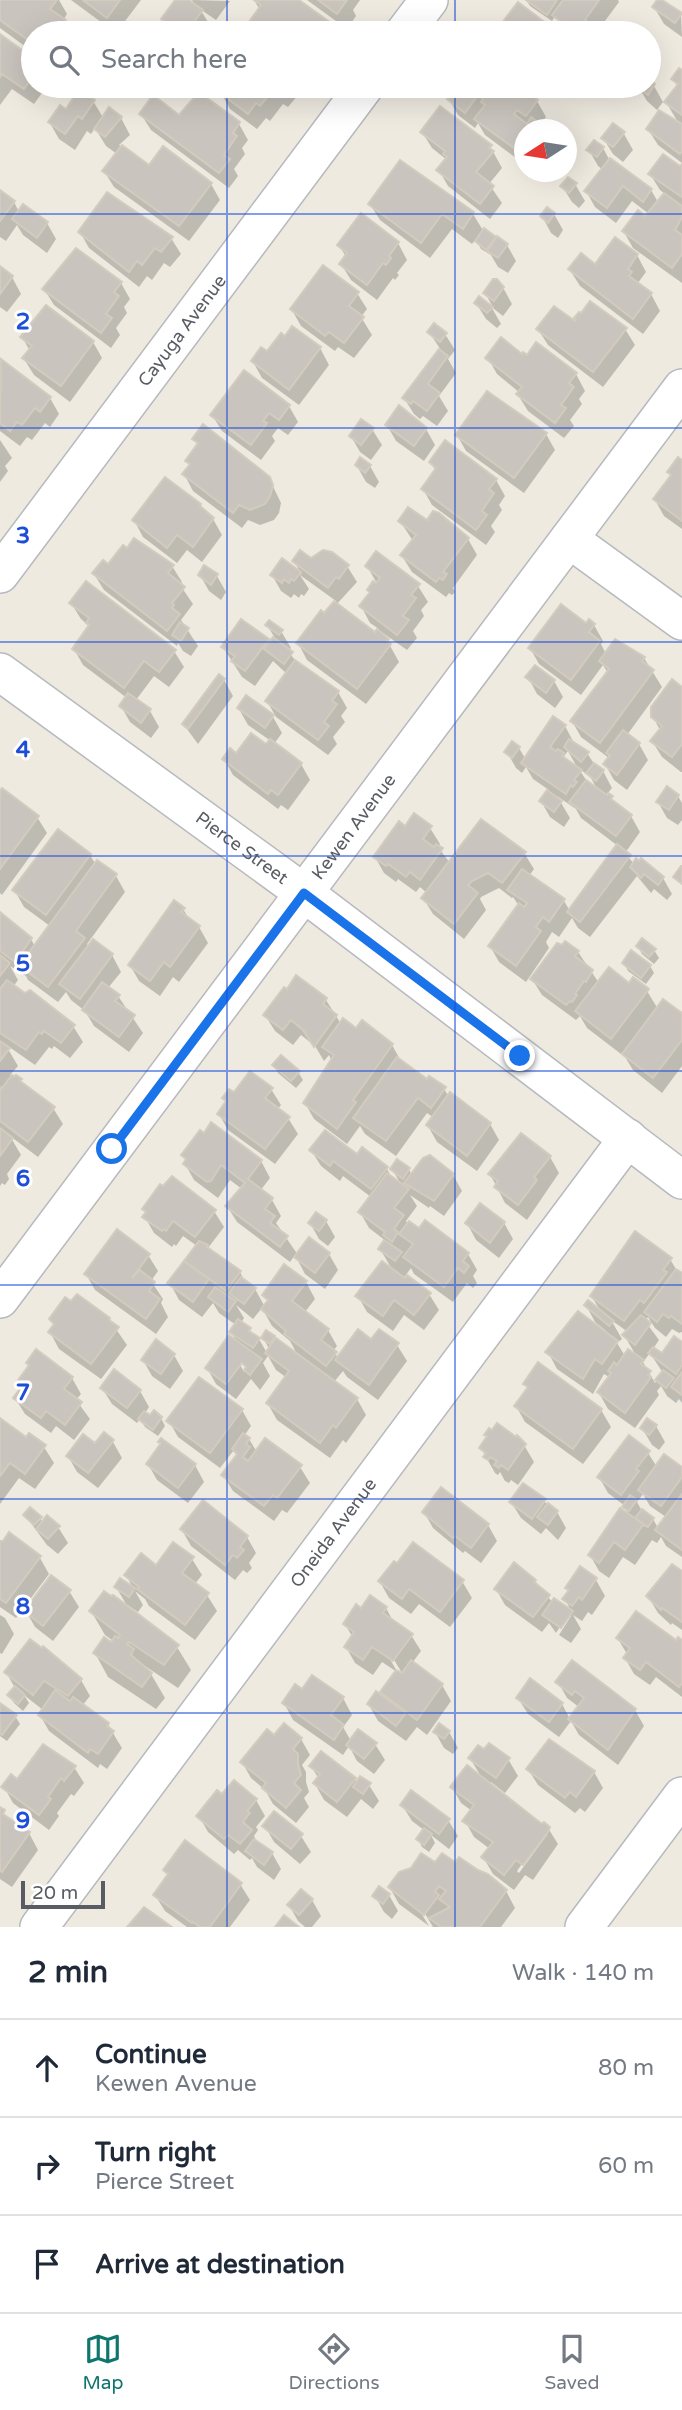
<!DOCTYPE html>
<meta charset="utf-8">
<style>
:root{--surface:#fff;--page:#f6f6f7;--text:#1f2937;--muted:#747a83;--line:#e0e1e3;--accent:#0f766e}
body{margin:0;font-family:"Varela Round",sans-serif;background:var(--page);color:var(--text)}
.compass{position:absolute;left:514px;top:119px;width:63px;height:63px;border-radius:50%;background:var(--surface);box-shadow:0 7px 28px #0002;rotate:258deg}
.scale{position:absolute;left:21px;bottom:18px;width:84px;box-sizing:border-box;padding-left:7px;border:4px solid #595d63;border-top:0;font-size:19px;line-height:24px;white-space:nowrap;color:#595d63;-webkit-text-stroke:5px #fff;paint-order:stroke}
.stop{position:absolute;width:21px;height:21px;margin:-16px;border:5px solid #1a73e8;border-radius:50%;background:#fff}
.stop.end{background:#1a73e8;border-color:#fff;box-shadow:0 2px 7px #0008}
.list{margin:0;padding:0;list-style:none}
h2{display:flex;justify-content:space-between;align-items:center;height:91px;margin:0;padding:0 28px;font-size:30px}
h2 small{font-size:23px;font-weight:400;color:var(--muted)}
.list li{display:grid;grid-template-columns:46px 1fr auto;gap:21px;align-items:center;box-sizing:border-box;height:98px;padding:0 28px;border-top:2px solid var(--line)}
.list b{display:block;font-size:26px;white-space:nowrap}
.list p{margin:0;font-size:23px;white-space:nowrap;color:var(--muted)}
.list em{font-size:23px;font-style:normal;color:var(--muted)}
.icon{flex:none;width:38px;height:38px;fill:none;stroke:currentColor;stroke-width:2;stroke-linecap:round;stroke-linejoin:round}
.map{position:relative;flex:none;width:682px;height:1927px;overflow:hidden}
.search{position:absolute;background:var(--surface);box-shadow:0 7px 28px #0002;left:21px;right:21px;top:21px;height:77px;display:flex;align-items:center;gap:18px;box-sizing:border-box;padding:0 24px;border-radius:38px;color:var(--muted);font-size:26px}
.sheet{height:385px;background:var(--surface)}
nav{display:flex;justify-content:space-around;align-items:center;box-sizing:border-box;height:98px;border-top:2px solid var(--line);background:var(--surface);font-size:19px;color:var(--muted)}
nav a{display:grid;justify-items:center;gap:4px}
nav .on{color:var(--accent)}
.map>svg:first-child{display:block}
.shadow{fill:#0003;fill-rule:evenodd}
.building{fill:#c9c4bd;stroke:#d3ccbe;stroke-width:2}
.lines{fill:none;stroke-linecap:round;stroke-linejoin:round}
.minor-casing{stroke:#b6b9be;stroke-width:40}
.minor{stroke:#fff;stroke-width:37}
.route{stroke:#1a73e8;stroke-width:9}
.grid{fill:none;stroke:#1d4ed8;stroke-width:2;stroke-opacity:0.55}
.labels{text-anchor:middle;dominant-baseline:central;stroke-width:6;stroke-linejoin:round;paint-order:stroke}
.street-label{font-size:18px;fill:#595d63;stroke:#fff}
.grid-label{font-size:23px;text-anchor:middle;font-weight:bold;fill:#1d4ed8;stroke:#fff;stroke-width:6;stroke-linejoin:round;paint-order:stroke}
</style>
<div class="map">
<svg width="682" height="1927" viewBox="0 0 682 1927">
<rect width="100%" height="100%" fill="#eeeae0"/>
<g class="shadow">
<polygon points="0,0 59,0 67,14 63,20 71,33 33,33 33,52 0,28"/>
<polygon points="71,0 141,0 116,33"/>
<polygon points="177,0 186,0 196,7 192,0 230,1 216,20 200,9 211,27 206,33 171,33 163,19"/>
<polygon points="254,0 296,0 330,25 335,33 248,33 246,29 260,10"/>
<polygon points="307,0 360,0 353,10 356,16 347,29"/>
<polygon points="526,0 618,0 619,2 596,33 566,33 555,16 552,21 530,6"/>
<polygon points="654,7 681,14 682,37 664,24"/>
<polygon points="0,36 33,60 33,86 47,86 34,104 12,89 0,105"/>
<polygon points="682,73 682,163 658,145 648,129 679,124 666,102 678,87 673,79"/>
<polygon points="649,82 654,86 663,102 657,110 647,101 638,86 649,86"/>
<polygon points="225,86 292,86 298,95 288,107 283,104 270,121 266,118 257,129 230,109 221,93"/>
<polygon points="458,86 517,86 537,101 546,117 539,126 543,130 524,130 524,164 485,135 478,123 475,128 458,115 449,99"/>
<polygon points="530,86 556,86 547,98"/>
<polygon points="199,94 239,124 248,140 242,148 245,154 234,169 238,176 229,188 151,130 141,114 180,118"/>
<polygon points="93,101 104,119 121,118 130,135 119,145 149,167 211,184 220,200 189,241 114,187 104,171 117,154 106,146 95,128 91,134 87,131 75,150 59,139 50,123 66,112"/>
<polygon points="614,125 624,134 633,150 623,162 613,154 603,138"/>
<polygon points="422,132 490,146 502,168 489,184 502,203 490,219 448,186 439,170 447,160 432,148"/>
<polygon points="603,148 609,159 651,190 658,202 665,194 660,190 650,174 680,169 682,167 682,283 633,248 624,232 649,214 632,201 616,223 595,207 586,191 603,170 598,166 589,150"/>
<polygon points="401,162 473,214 484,232 507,245 516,261 508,273 498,267 491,255 481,249 476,239 472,244 452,229 430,258 380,220 370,204"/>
<polygon points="575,184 585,201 579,208 572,202 562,186"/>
<polygon points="0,192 14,202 19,212 47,223 56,239 47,253 23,235 17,225 6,241 0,237"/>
<polygon points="554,214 563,230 558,238 551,233 542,216"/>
<polygon points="361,216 398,243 407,260 397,273 399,275 395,280 393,278 377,300 351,280 341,264 346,257 339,245"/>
<polygon points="80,232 171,238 181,254 170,267 164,263 152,280 147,276 139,287 89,248"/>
<polygon points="615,239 637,255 646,272 637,284 651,294 660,311 643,334 580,286 570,270 595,266"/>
<polygon points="0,268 12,277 21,294 7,312 0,307"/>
<polygon points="121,283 130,299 124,307 127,313 116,328 120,335 111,348 54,305 44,289"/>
<polygon points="501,284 512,304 503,316 494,309 485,293"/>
<polygon points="357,293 367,309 361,317 372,335 354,358 338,347 335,351 301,326 292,310"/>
<polygon points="476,303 492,308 501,324 497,328 486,319"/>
<polygon points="581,316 625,329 635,345 603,387 548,345 538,329 575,323"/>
<polygon points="429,332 445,334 455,350 448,359 456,373 439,396 448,411 437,426 423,416 420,419 414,414 404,398 441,350"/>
<polygon points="22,337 93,342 102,358 70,402 34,375 24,359 30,351"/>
<polygon points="536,345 576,374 585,391 579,399 582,404 570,420 574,426 564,438 528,411 518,395 520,393 497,374 488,358 527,357"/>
<polygon points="320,348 329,365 299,405 262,378 253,362"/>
<polygon points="1,361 50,398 59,414 50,427 45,423 32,440 27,437 20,446 0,431"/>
<polygon points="289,406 298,422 288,435 278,428 272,436 275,441 261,460 222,431 212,415"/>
<polygon points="387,425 426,429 435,445 424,461 396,441"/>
<polygon points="372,429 382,445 371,460 360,452 351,436"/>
<polygon points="546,434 555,450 524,493 466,451 457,435"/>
<polygon points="194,439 269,478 281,503 279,513 274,520 260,525 248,520 242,528 193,491 184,474 190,467 187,461 198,446"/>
<polygon points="0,440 12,458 5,466 8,471 0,482"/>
<polygon points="431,462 496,480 505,496 499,505 502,510 491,526 495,532 486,545 432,505 423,489 436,472"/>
<polygon points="682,463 682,529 664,516 655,500"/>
<polygon points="357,466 370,466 379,482 375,488 366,482"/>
<polygon points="200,505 213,519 222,535 202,562 187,550 177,563 143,537 134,520"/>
<polygon points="400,521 427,522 468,539 477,555 453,588 455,592 452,595 449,593 446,597 412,572 402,556 413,541"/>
<polygon points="127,550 172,566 182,582 180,585 193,604 181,620 198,646 191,656 183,651 178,643 177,646 104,590 94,574 108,566"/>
<polygon points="311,560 347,566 357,582 336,605 375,634 379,629 370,623 361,606 379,587 367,566 418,586 428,602 421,610 424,616 413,631 417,638 407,650 383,633 399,662 366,704 307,660 298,643 336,601 300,575 309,589 304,596 301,594 299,598 294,594 291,598 281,591 272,575 282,561 302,575 294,561"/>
<polygon points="205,567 217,576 226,592 221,600 209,591 200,575"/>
<polygon points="71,603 174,651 184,667 169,687 154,676 136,700 150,711 159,727 151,738 130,722 121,706 127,698 83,665 74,649 90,627 81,619"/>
<polygon points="267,625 281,631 291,648 288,651 298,664 338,692 347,708 341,716 345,722 333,737 337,744 328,755 276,717 267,701 287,674 273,661 255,686 242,677 223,647 268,640 270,644 275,638"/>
<polygon points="586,625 594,625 603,641 601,644 606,654 644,658 662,687 627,735 639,744 648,760 627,790 614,780 605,764 609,758 581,737 572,721 608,673 603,665 581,695 539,664 530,648"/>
<polygon points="528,677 554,681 563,697 555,708 537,694"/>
<polygon points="224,680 233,696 198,744 184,725"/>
<polygon points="682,689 682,772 681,772 662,757 652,741 660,730 653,717"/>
<polygon points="239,709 273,717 282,733 274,744 301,764 310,780 288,810 281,805 278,809 233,775 224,759 266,747 271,741 248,725"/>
<path d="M565,726L574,743L587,753L595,765L603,771L612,788L607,794L615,804L631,816L640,832L625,853L634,864L663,878L672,894L667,900L654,889L651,893L637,876L590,937L578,928L572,918L559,937L552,932L546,942L549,948L526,982L499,962L490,946L519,906L513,897L512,898L499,888L481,897L480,899L486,910L464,939L433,914L423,898L427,893L420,887L416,892L398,879L396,882L384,873L375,857L405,828H430L440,844L438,847L450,863L524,853L534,869L529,876L564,901L570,911L618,846L581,818L576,809L557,796L570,818L564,827L550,817L541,801L549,790L533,779L526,767L522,773L516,768L507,752L519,748L526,760ZM568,751L578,769L567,761L564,756ZM579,769L590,776L598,791L588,783Z"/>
<polygon points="0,794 37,817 47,833 2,895 0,893"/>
<polygon points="678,796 682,803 682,820 678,825 667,818 658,802"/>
<polygon points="90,855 96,865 98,862 116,876 125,892 87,944 89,948 112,955 121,972 108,988 118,996 143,1033 129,1052 94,1026 85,1011 71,1000 66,992 58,1002 28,980 26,976 10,966 18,980 13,987 73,1026 83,1042 70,1058 54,1046 52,1049 49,1047 35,1065 5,1044 18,1066 10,1075 20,1080 23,1085 53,1108 63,1124 38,1157 10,1136 21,1155 7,1174 9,1179 5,1185 2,1183 0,1186 0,915 31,939 35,947 50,926 24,907 15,891"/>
<polygon points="183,909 191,922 199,927 208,943 179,982 173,977 160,996 139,981 130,965"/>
<polygon points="638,946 654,950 659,958 654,964 642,954"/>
<polygon points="578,952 599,983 629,985 647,991 658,1009 682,1016 682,1066 662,1093 633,1070 622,1052 621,1054 587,1028 580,1016 576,1020 542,995 532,979"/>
<polygon points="624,963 650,966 654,973 646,984 628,971"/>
<polygon points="326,1000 341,1024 392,1045 401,1061 427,1081 444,1089 449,1097 490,1124 499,1140 477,1171 437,1142 428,1126 434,1118 427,1113 396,1156 365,1134 360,1126 347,1144 314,1119 305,1103 332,1061 329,1055 324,1061 315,1046 301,1035 293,1045 275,1031 265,1015"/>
<polygon points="274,1065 298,1072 303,1080 296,1088 278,1073"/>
<polygon points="271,1089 281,1105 277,1110 288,1118 298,1134 275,1164 228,1130 219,1114 227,1103 224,1098 234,1095"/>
<polygon points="311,1150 357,1156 387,1169 393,1180 402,1186 392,1169 397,1161 409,1170 412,1175 453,1175 462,1191 444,1216 430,1206 429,1208 410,1195 417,1206 406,1221 408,1225 468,1254 477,1270 473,1276 477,1283 473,1288 467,1283 453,1302 414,1274 411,1268 405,1276 429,1294 439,1310 424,1330 404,1315 393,1331 367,1312 358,1296 393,1271 380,1249 386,1241 369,1228 360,1212 371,1197 343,1176 340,1181 321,1166"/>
<polygon points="183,1155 261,1161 270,1178 260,1191 272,1200 281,1216 276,1223 298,1255 329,1254 338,1270 325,1289 305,1274 295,1255 290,1262 237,1222 227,1206 242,1189 230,1180 218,1198 194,1180 185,1164 187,1161"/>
<polygon points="550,1157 559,1173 527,1220 505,1203 490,1174"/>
<path d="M144,1209L214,1211L224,1227L208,1248L210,1250L240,1272L245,1282L255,1289L265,1307L268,1302L264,1295L306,1282L315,1299L305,1312L328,1330L337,1346L333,1351L339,1359L371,1342L397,1345L407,1361L378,1400L347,1377L343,1371L334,1382L357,1399L366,1415L346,1443L343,1440L330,1458L277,1420L268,1404L287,1378L276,1370L268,1356L263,1363L270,1376L260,1390L251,1379L236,1399L216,1384L207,1368L237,1342L231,1332L236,1325L219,1313L213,1303L202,1317L179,1300L170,1283L197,1246L183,1236L176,1246L174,1244L172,1247L154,1233L145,1217L147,1214ZM236,1305L253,1319L262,1308L272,1326L290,1341L298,1356L274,1337L263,1338L270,1350L267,1353L259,1339L241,1323L244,1318ZM239,1355L247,1369L244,1372L236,1357Z"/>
<polygon points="326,1221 335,1237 328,1246 319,1239 310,1223"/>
<polygon points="467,1223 504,1223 513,1239 499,1258 476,1240"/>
<polygon points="148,1255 158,1271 151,1281 163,1299 161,1303 168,1317 156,1334 95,1290 86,1274"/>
<path d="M670,1259L677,1271L682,1275V1332L679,1333L672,1329L666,1337L655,1328L648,1317L645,1321L659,1340L653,1349L662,1356L682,1344V1403L679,1399L676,1403L667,1396L661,1386L657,1391L659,1395L635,1428L608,1409L599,1393L609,1377L604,1374L593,1394L557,1369L548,1352L603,1332L605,1330L595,1322L586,1305L601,1312L592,1297ZM611,1320L628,1332L624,1335L637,1357L625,1356L617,1343L622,1339ZM650,1353L663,1373L655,1383L643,1362Z"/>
<polygon points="51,1319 109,1319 127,1345 101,1379 59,1349 50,1332 55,1326"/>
<polygon points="174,1355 183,1371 170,1389 152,1376 143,1360"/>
<polygon points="539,1365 601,1410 611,1427 583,1464 525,1422 516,1406 528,1390 525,1384"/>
<polygon points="72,1378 81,1394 76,1400 90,1419 74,1440 56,1426 51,1433 25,1414 15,1398 21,1389 18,1383"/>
<polygon points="102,1388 140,1391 149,1407 145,1413 151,1417 161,1418 165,1426 158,1436 145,1427 140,1419 137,1423 112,1404"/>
<polygon points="242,1410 251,1426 244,1436 249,1439 257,1452 300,1467 310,1483 287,1513 282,1510 274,1521 233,1491 223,1475 238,1456 234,1450 220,1468 178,1437 169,1421"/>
<polygon points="0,1420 26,1440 44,1447 54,1463 35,1489 19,1478 0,1504"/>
<polygon points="656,1426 665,1442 659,1450 652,1445 642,1428"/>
<polygon points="104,1434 113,1442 122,1458 98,1488 77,1472 68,1456 95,1446"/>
<polygon points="488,1438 524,1445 534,1462 518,1485 511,1480 509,1483 505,1481 500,1472 498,1475 495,1473 481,1448"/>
<path d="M648,1453L657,1467L682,1469V1557L666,1546L661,1537L657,1543L652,1540L635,1565L623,1557L609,1578L599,1571L590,1555L630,1518L625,1506L608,1493L599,1477ZM643,1494L650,1506L666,1517L658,1528L653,1519L642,1511L637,1502Z"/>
<polygon points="148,1464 195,1465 204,1482 188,1503 157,1480"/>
<polygon points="524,1485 557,1512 566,1528 558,1540 546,1528 541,1534 521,1518 511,1502"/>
<polygon points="424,1512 488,1525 497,1541 481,1563 465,1551 463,1553 433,1528"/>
<polygon points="25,1515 40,1518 43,1523 58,1527 68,1543 58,1554 47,1545"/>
<polygon points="182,1530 247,1537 256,1553 249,1563 252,1568 247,1573 243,1570 235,1580 191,1546"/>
<polygon points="0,1545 40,1558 49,1574 16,1618 0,1607"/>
<polygon points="192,1559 202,1575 194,1585 207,1595 217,1611 195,1640 149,1606 145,1599 135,1591 143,1605 138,1612 126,1604 116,1587 121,1581 134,1590 126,1575"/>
<polygon points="581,1569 596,1580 605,1596 592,1615 588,1612 582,1621 573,1615 581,1629 571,1643 559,1635 571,1616 567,1616 556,1633 549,1623 542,1632 505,1605 496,1589 535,1581 553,1603 555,1600 572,1613 565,1599 570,1592 567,1588"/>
<polygon points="682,1574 682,1630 672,1623 671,1625 658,1613 648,1596"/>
<polygon points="462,1581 472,1598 450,1627 419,1604 411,1614 389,1598 380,1582"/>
<polygon points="69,1591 79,1607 53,1641 35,1627 26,1611"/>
<path d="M386,1608L394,1623L411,1635L421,1651L412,1663L442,1685L451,1701L427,1735L417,1727L406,1741L378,1721L369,1705L388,1702L382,1692L397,1672L382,1662L373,1675L355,1663L346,1647L353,1638L345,1624L362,1610ZM390,1653L402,1673H398L387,1654Z"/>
<polygon points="91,1611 177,1647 191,1670 178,1688 145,1666 143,1668 151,1674 165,1698 156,1709 108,1677 95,1653 116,1643 105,1635"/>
<polygon points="0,1615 5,1618 14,1634 2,1654 0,1653"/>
<polygon points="618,1639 682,1642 682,1697 656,1677 650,1685 634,1674 625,1658 627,1654"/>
<polygon points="42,1651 81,1680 90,1696 82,1706 108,1724 117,1740 122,1748 107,1769 100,1764 98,1768 49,1731 40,1715 43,1710 24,1695 29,1703 23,1711 14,1703 9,1695 15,1688 6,1672"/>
<polygon points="558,1682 635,1710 644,1726 618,1765 579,1735 571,1721 559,1737 528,1714 518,1698 562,1704 570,1719 579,1707 567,1698"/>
<polygon points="302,1692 343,1698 352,1715 343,1727 351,1741 375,1744 385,1760 374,1774 357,1761 349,1746 343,1755 293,1720 284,1703"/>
<polygon points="0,1705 15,1716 20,1724 7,1741 0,1736"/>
<polygon points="435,1732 449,1732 458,1748 453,1754 444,1748"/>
<polygon points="275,1738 301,1739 310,1755 302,1765 306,1772 306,1782 309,1792 304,1798 309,1807 296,1823 273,1804 265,1790 251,1778 242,1762"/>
<path d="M470,1758L508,1759L518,1776L505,1793L491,1782L489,1785L542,1826L548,1828L558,1844L533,1880L525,1875L514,1890L493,1874L483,1857L490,1849L474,1837L465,1821L472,1811L461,1803L452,1787L483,1780ZM544,1832L547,1835L519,1873L517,1871Z"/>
<polygon points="311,1766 355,1779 357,1783 369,1785 379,1801 373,1809 361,1799 347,1817 324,1800 315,1784 319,1779"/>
<polygon points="74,1767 84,1783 74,1796 71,1794 57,1813 59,1816 49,1830 13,1803 4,1787 18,1781"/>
<polygon points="528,1769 594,1772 603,1788 585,1812 580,1808 575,1813 538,1785"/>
<polygon points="222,1797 256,1800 265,1816 256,1827 258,1830 254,1836 258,1844 272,1853 281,1869 274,1880 257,1867 252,1858 250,1860 238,1850 234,1854 208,1832 199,1816"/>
<polygon points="402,1805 448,1820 458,1836 449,1849 431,1835 435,1843 429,1852 422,1847 418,1839 424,1830 412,1821"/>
<polygon points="0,1809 8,1819 29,1833 38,1850 12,1887 0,1879"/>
<polygon points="265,1826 301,1836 311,1852 300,1864 274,1842"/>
<polygon points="455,1864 488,1876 506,1891 515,1908 501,1927 433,1927 421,1907 418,1908 429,1926 399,1904 390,1888 435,1865"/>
<polygon points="165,1870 240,1884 250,1900 230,1927 187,1927 165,1911 155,1895 169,1877"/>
<polygon points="389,1895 398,1911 392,1919 384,1912 375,1896"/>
<polygon points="312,1900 321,1916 312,1927 305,1927 298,1921 289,1905"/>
</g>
<g class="building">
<polygon points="0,0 57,0 50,9 66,20 56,33 33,32 28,40 0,20"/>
<polygon points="83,0 120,0 107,18"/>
<polygon points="175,0 189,0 203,10 187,31 181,33 161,19"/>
<polygon points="254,0 299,0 331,23 324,33 250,33 244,29 261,5"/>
<polygon points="318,0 347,0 337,14"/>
<polygon points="526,0 557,0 547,15"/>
<polygon points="563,0 599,0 585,20 592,25 585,33 578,29 576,33 552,15"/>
<polygon points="657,0 662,0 682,13 675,23 652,7"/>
<polygon points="518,2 559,33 505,33 498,28"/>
<polygon points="0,34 33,58 33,76 24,89 2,74 0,77"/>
<polygon points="679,68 682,70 682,115 664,102 678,84 671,79"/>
<polygon points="649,79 655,84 648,95 636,86 649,86"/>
<polygon points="223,86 284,86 279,92 274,89 260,106 256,103 248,114 219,92"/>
<polygon points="456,86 522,86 538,100 526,116 517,110 514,114 527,124 531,117 543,126 540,130 524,130 524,151 522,154 474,119 485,105 481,102 483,99 478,95 465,113 447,99"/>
<polygon points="79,89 95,100 82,119 78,116 65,134 48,122 60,105 66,109"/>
<polygon points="199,92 240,122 233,133 237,136 224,155 230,159 219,173 139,114 153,95 179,115"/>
<polygon points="440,106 492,145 489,148 494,151 476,172 494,186 480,204 436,170 447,157 443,154 445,151 420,132"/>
<polygon points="109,107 122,117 105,137 94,129"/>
<polygon points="659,110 682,124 682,151 680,154 646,129"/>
<polygon points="613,123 625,132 613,147 601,138"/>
<polygon points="594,140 604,147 597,157 586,150"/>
<polygon points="122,145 149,165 163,146 212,183 179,226 102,171"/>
<polygon points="663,154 680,166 682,164 682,197 648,174"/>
<polygon points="610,158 652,189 643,202 623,186 607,208 584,191"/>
<polygon points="400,160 474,212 463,229 442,214 421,243 368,204"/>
<polygon points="568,177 577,183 569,193 560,186"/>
<polygon points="0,190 15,201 0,221"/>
<polygon points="107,192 173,237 161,252 155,248 142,265 137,261 129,272 78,232"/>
<polygon points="664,193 682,206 682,217 675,230 682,235 682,254 672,268 622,231 638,210 645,216"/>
<polygon points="23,204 48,222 37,238 12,219"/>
<polygon points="547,207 555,213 548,223 540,216"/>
<polygon points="361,213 399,242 389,256 391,258 386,265 383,263 367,285 339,264 347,253 337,245"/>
<polygon points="484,228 496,237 486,250 475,241"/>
<polygon points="497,236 508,244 498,258 487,251"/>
<polygon points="615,237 638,254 628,269 632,272 629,276 652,293 633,319 568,269 581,253 595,264"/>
<polygon points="76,248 122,282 114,292 119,296 106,314 112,318 101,333 42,289"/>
<polygon points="323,265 359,292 349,306 364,317 344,343 329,332 325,336 290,309"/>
<polygon points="0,266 13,276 0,294"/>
<polygon points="493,279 497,279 504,287 494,301 483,293"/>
<polygon points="479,296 493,307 487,313 474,303"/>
<polygon points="590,301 627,328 593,372 536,329 554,306 575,321 576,320 574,318 579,312 581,313"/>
<polygon points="46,305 94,341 61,386 22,358 32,346 20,337"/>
<polygon points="434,323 447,333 440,342 427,332"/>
<polygon points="292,326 321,347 289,390 251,361 261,347 267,351 281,333 285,336"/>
<polygon points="501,337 522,354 523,352 527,355 536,342 577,373 569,383 574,387 561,405 566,408 555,423 516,394 522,387 485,358"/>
<polygon points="439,349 448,356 428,384 440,393 427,411 413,401 411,404 402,398"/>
<polygon points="1,359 51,397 40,412 35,408 22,425 17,422 10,431 0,423"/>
<polygon points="244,370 290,405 279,420 269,413 263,421 267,423 251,445 210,415"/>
<polygon points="487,391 547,433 514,478 455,435"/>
<polygon points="399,405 427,428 414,446 385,425"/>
<polygon points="361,419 374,428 361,445 349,436"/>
<polygon points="203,424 270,477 273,485 270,496 265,504 250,510 239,505 233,513 182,474 190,464 185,461 198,443 192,439"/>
<polygon points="445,440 497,479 489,489 494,493 482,511 487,515 476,530 421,489 436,468 429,462"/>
<polygon points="360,457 371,465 365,473 355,465"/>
<polygon points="678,457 682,460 682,521 653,499 671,475 667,472"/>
<polygon points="165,477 201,504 200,506 214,518 193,547 177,535 167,548 132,520"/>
<polygon points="408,507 427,520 433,511 439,513 469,538 443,572 447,574 443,580 439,578 436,582 400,555 416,535 398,521"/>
<polygon points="134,538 174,565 168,573 185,587 172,603 174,605 172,608 180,614 167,631 92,573 103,560 108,564 123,545 127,548"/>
<polygon points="300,550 311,558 323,550 332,552 349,565 339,579 336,577 328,588 292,561"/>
<polygon points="376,551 420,584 411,595 416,598 403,616 409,620 397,635 359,606 370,592 367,590 373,581 376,583 380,578 365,566"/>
<polygon points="282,558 301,572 294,581 291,579 289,583 284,579 282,583 270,575"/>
<polygon points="204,565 218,574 211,585 198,575"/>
<polygon points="86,581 176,650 159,672 144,661 124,688 72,649 89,625 86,623 89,618 69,603"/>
<polygon points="334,601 375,632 377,629 389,639 387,641 391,644 357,689 296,643 321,610 324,613"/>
<polygon points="561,604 586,623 589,619 595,624 589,632 600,641 571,680 528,648"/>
<polygon points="241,619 269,639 245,671 231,661 235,656 221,647"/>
<polygon points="269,620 283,630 279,635 265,625"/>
<polygon points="180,622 189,628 181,641 172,635"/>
<polygon points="273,637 293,652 284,664 264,649"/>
<polygon points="615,639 645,657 642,661 654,670 600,743 570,721 609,669 599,661"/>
<polygon points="295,660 339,691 332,701 337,704 324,722 329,726 318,740 265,701"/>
<polygon points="535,665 555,680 546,693 525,677"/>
<polygon points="219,674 225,679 188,729 182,724"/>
<polygon points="672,679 682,687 682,744 672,757 650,741 662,726 651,717 651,707"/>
<polygon points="128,693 151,709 141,723 119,706"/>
<polygon points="246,695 274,715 265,728 237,708"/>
<polygon points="553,716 566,725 550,747 556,751 558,749 564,753 562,756 582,770 574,780 577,782 573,787 571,785 566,794 521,763"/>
<polygon points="623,730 640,743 617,775 603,764 610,755 606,753"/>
<polygon points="251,733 266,744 270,739 302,763 278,795 271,790 268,794 222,759 230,748 236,753"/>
<polygon points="569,739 589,752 581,762 564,747"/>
<polygon points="512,741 520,747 512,758 504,752"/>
<polygon points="594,763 604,770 596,781 586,773"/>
<polygon points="586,780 607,795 608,793 613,796 611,799 632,815 616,836 569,802"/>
<polygon points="667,786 679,795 669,810 656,802"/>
<polygon points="2,788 39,816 0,869 0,791"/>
<polygon points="547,790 562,801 554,812 539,801"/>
<polygon points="414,813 432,826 423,839 434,847 436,844 443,848 420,880 410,872 406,877 388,864 386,866 373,857 399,821 405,826"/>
<polygon points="481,819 526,852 502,883 488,873 472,881 468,885 478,893 454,924 421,898"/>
<polygon points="58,829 91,854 46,915 12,890"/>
<polygon points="617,844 631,855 580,922 567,912"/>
<polygon points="636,858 639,861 641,858 664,877 658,885 644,874 641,878 630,867"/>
<polygon points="97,860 117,874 76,931 85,938 48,987 17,964 25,954 27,955"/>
<polygon points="681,866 682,866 682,884 673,877"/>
<polygon points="522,869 565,899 549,922 543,917 536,927 541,931 516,966 488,946 519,903 524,907 527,903 507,890"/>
<polygon points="174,900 185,908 181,912 200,926 170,967 164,962 150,981 128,965"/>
<polygon points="0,912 32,938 15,962 0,951"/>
<polygon points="642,938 656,949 649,957 636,946"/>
<polygon points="93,939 113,954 80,999 59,984"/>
<polygon points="565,941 579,951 575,956 593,970 586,982 584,981 575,994 577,995 572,1002 570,1001 566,1005 530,979 557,943 562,945"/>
<polygon points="631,950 651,965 641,978 622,963"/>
<polygon points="0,955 10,963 0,976"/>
<polygon points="609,967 629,983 633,977 649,989 611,1039 575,1011"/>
<polygon points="296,975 327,998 323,1004 337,1015 314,1047 303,1030 291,1020 283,1030 263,1015 284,987 287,989"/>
<polygon points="7,980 25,993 30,990 75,1025 61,1043 44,1031 42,1034 39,1032 26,1050 0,1033 0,989"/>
<polygon points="102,982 120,995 115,1001 135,1015 119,1037 82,1010"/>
<polygon points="663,999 682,1013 682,1040 653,1078 622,1054"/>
<polygon points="343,1018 356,1028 362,1020 393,1044 353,1100 356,1102 337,1129 303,1103 334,1055 322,1047"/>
<polygon points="0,1041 10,1048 0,1061"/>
<polygon points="281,1055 300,1071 291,1081 272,1065"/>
<polygon points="397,1057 427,1079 429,1076 446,1087 431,1108 418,1098 386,1141 353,1118"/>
<polygon points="250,1071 273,1088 265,1098 290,1117 265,1149 217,1114 226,1101 222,1098 229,1089 234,1092"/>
<polygon points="12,1075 14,1077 16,1075 22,1079 20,1081 55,1107 28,1142 0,1121 0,1087 2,1088"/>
<polygon points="450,1092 491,1123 467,1156 426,1125"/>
<polygon points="211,1122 262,1160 248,1179 273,1198 265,1209 275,1216 270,1223 288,1236 280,1247 225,1206 245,1183 221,1165 211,1181 207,1182 183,1164 186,1159 181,1155 200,1130 204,1133"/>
<polygon points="0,1128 13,1138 0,1156"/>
<polygon points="325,1130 357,1154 362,1147 388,1167 371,1189 333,1161 330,1166 309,1150"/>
<polygon points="521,1133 551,1156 534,1177 537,1180 518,1205 494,1187 498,1181 488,1174"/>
<polygon points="430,1155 454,1174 434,1201 404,1183 423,1158"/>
<polygon points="397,1159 410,1168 403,1179 390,1169"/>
<polygon points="387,1173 409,1189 394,1208 404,1215 394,1229 398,1232 392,1242 383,1235 385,1232 358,1212"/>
<polygon points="172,1176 216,1210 195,1237 173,1221 166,1231 164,1229 162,1231 142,1217 146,1212 142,1209 160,1184 163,1186"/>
<polygon points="480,1203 505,1222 490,1243 465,1223"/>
<polygon points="316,1212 327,1220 319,1231 308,1223"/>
<polygon points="425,1220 469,1253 463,1261 469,1266 464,1273 458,1268 444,1287 403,1257 413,1244 399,1234 409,1221 419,1228"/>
<polygon points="117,1229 150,1254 132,1278 140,1270 155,1282 149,1291 160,1299 146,1319 84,1274"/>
<polygon points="635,1231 672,1258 663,1270 667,1272 644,1303 640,1300 624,1321 590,1296"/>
<polygon points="309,1237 330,1253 315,1273 294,1257"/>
<polygon points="384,1240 402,1252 395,1261 378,1249"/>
<polygon points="199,1241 208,1245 207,1247 241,1271 226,1291 184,1261"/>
<polygon points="184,1261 209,1279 193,1302 167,1283"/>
<polygon points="382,1261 405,1278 407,1275 431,1293 414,1315 394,1300 383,1316 355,1296"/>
<polygon points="284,1264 307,1281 292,1301 329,1329 321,1340 337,1352 326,1366 284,1334 286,1331 261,1309 268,1300 262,1295"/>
<polygon points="676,1269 682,1273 682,1324 671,1316 669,1318 663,1314 657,1322 644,1312"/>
<polygon points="241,1277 256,1288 244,1304 229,1293"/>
<polygon points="215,1287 236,1301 228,1312 208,1297"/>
<polygon points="77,1294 110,1318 109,1320 119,1327 91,1364 48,1332 54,1324 49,1319 65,1297 71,1301"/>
<polygon points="588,1300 614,1321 609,1326 584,1305"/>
<polygon points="578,1311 618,1341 602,1364 595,1359 583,1379 545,1352"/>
<polygon points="641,1315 651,1323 635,1345 622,1335"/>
<polygon points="238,1319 251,1328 249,1331 260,1338 253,1348 229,1332"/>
<polygon points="358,1329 371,1339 379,1329 399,1343 369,1385 335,1360"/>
<polygon points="266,1330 275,1336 270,1344 261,1338"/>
<polygon points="229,1335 262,1359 250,1375 244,1370 246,1367 242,1363 226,1384 205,1368"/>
<polygon points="674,1336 682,1342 682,1365 676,1374 648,1353 653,1347 662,1353"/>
<polygon points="276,1338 358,1398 336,1428 333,1425 320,1443 266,1403 289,1371 265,1353"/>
<polygon points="156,1339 175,1354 161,1374 141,1360"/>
<polygon points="36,1349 73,1377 64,1389 82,1402 65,1425 46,1411 41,1418 13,1398 21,1387 16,1383 29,1365 26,1363"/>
<polygon points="628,1349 644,1360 641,1364 651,1371 648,1375 651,1377 625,1413 597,1392 611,1373 608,1371 614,1362 617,1365"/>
<polygon points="538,1362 602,1409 573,1449 514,1406 528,1387 523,1384"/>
<polygon points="114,1369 141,1390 127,1408 100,1388"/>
<polygon points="663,1370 674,1378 666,1388 655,1380"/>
<polygon points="682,1372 682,1395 671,1387"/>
<polygon points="199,1377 243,1409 210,1453 166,1421"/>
<polygon points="154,1410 162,1417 153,1430 138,1419 144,1411 150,1415"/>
<polygon points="0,1418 26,1437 29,1433 46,1445 25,1474 10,1463 0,1476"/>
<polygon points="647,1418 657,1425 649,1435 640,1428"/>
<polygon points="497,1423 516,1437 517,1435 526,1444 508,1470 501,1465 499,1468 494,1465 497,1461 490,1457 488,1460 483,1457 486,1453 479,1448 487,1436 484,1435 489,1428 492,1430"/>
<polygon points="104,1432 114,1440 88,1473 66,1456 83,1434 95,1443"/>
<polygon points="243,1433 250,1438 246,1444 250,1447 243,1457 248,1461 265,1438 302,1465 277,1498 273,1495 264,1506 221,1475 237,1454 232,1449"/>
<polygon points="629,1435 650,1451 636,1469 639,1471 621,1495 597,1477"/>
<polygon points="161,1438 196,1464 178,1488 146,1464 161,1443 158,1442"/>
<polygon points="664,1454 682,1467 682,1477 661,1506 638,1490"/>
<polygon points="523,1483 546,1499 532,1519 509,1502"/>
<polygon points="441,1487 489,1524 471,1548 455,1536 453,1538 422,1512"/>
<polygon points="682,1494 682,1550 655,1530"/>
<polygon points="630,1495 637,1500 629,1511 622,1507"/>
<polygon points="203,1500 248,1536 240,1547 244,1550 237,1558 233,1555 225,1565 180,1529"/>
<polygon points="548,1503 558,1511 548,1525 537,1517"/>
<polygon points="30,1507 42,1517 34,1525 23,1515"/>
<polygon points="620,1508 648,1527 643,1525 625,1550 614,1542 599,1563 588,1555"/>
<polygon points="642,1509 654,1518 648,1527 635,1518"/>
<polygon points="47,1515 60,1526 48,1539 36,1529"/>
<polygon points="9,1532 41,1556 6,1603 0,1599 0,1541 3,1541"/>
<polygon points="173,1542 194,1557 182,1573 209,1593 185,1625 137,1589 139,1587 124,1575 141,1553 156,1565"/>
<polygon points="413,1542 464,1580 440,1612 409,1589 402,1599 378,1581 394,1561 397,1563"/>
<polygon points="514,1562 536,1580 534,1582 550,1595 533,1617 494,1589"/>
<polygon points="672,1564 682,1571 682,1622 662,1608 661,1610 646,1596"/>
<polygon points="580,1566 597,1578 582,1600 579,1597 572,1606 562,1599 569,1590 565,1588"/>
<polygon points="51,1575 71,1590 43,1626 24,1611"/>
<polygon points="120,1578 135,1588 129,1597 114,1587"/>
<polygon points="104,1591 111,1596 113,1595 179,1645 164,1665 129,1642 127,1644 134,1649 131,1655 152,1673 142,1687 93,1653 104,1637 111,1642 115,1636 118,1638 120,1635 89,1611"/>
<polygon points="370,1595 387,1607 383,1613 413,1634 393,1661 372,1647 363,1660 344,1647 354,1632 343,1624 356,1604 361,1608"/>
<polygon points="554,1598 573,1611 561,1628 542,1615"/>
<polygon points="636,1611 676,1640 678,1637 682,1640 682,1683 679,1687 646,1662 640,1670 623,1658 630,1648 616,1638"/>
<polygon points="30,1639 42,1648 43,1646 82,1679 68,1696 44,1681 33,1695 4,1672"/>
<polygon points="411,1660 443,1684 417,1720 380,1692 396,1670 402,1673"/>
<polygon points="572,1660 636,1709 608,1750 568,1719 584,1698 575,1691 572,1695 555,1682"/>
<polygon points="312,1675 344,1697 331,1715 344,1725 334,1740 282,1703 295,1684 302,1689"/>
<polygon points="530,1678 563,1703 549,1722 516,1698"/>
<polygon points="15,1686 25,1695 18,1704 7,1695"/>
<polygon points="55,1690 70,1701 73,1697 109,1723 107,1726 114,1731 98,1754 90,1749 88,1753 38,1715"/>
<polygon points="376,1691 406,1713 396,1726 367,1704"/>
<polygon points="0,1703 17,1715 2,1735 0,1733"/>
<polygon points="284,1723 302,1738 293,1749 298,1754 298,1764 301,1775 294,1783 301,1790 286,1808 262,1788 266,1783 240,1762 267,1729 274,1735"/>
<polygon points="439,1723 450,1731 444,1739 433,1732"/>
<polygon points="358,1729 377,1743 364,1759 346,1745"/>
<polygon points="549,1739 595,1771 576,1797 570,1792 565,1798 526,1769"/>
<polygon points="489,1743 510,1758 496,1778 468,1758 478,1745 484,1749"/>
<polygon points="43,1744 76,1766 64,1781 61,1778 48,1797 51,1799 39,1815 1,1787 11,1774 17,1779"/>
<polygon points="321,1751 356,1778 337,1802 313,1783 320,1774 309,1766"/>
<polygon points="467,1765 542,1824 544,1822 550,1827 548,1832 523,1865 516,1860 504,1875 481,1857 493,1842 462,1821 474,1805 450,1787"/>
<polygon points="360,1776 371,1783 363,1794 353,1787"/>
<polygon points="234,1780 257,1799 247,1811 250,1813 243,1822 252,1830 240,1844 228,1835 224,1839 196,1816 217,1790 222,1794"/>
<polygon points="411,1790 450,1819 439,1834 400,1805"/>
<polygon points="0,1807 5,1810 3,1814 30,1832 2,1872 0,1871"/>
<polygon points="274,1811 303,1834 291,1849 262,1826"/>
<polygon points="424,1828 432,1834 424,1845 416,1839"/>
<polygon points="254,1839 273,1852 264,1865 245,1851"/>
<polygon points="185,1840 242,1883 210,1927 200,1927 193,1922 192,1923 153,1895 168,1874 163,1870"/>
<polygon points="421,1853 435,1862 442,1853 455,1862 459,1857 478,1870 488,1874 507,1890 480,1927 441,1927 429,1918 450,1907 439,1899 446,1891 439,1886 435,1892 439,1895 424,1915 388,1887 399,1872 411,1868"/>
<polygon points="379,1886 390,1894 383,1904 372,1896"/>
<polygon points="301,1889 313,1899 299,1915 287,1905"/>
<polygon points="144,1907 172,1927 127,1927"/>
<polygon points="284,1915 299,1927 275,1927"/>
</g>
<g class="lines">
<g class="minor-casing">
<g id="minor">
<polyline points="404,33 429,0"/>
<polyline points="569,539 682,621"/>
<path id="s1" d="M0,574L365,86"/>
<path id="s2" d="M0,672L304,893L682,1180"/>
<path id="s3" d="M0,1299L682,388"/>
<path id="s4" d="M39,1927L628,1138"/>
<polyline points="584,1927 682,1796"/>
</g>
</g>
<use href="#minor" class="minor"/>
</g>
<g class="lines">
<polyline class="route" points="112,1149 304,893 520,1056"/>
</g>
<path class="grid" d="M227,0V33M455,0V33M227,86V1927M455,86V1927M0,214H682M0,428H682M0,642H682M0,856H682M0,1071H682M0,1285H682M0,1499H682M0,1713H682"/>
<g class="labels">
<g class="street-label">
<text stroke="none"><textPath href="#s1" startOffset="304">Cayuga Avenue</textPath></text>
<text stroke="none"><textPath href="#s3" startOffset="590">Kewen Avenue</textPath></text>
<text stroke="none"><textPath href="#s2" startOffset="299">Pierce Street</textPath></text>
<text stroke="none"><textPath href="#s4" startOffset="492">Oneida Avenue</textPath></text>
</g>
</g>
<g class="grid-label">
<text x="23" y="329">2</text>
<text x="23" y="543">3</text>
<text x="23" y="757">4</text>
<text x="23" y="971">5</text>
<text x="23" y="1186">6</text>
<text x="23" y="1400">7</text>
<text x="23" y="1614">8</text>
<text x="23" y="1828">9</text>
</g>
</svg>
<svg class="compass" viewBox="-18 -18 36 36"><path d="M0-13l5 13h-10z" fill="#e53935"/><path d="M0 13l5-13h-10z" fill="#747a83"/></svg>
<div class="scale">20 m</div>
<div class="stop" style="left:112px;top:1149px"></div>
<div class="stop end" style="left:520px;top:1056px"></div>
<div class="search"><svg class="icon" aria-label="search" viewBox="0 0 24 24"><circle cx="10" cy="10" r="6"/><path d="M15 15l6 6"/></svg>Search here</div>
</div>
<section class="sheet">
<h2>2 min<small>Walk · 140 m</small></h2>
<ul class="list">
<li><svg class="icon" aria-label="ahead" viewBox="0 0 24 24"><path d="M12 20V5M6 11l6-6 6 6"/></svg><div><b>Continue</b><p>Kewen Avenue</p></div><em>80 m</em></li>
<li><svg class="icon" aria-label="right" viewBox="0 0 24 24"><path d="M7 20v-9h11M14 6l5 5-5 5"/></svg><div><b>Turn right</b><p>Pierce Street</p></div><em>60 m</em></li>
<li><svg class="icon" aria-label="arrive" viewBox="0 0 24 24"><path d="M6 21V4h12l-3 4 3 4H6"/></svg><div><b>Arrive at destination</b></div></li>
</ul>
</section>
<nav>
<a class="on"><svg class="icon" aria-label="map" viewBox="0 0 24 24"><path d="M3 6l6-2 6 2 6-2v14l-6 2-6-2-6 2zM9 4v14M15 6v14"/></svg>Map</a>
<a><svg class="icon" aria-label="directions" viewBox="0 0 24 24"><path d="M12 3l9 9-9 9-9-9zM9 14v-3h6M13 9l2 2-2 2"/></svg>Directions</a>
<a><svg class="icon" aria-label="saved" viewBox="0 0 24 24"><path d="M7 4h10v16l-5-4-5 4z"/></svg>Saved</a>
</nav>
